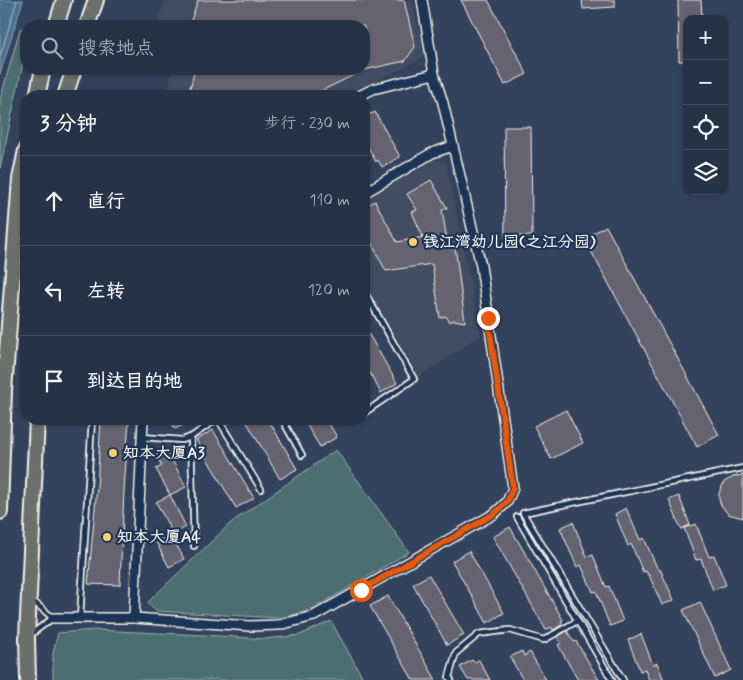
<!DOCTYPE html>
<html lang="zh">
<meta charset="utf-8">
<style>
:root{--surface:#263246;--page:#2e3a4d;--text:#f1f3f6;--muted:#a4aab3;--line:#424d5f}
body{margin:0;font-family:Mynerve,"LXGW WenKai TC",sans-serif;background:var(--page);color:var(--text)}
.controls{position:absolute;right:15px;top:15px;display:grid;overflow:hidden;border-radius:10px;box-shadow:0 1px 4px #0004}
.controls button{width:45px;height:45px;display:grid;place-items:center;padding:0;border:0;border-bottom:1px solid var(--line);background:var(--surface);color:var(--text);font:25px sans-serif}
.stop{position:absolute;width:15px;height:15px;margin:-11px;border:4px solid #ea580c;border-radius:50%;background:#fff}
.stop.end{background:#ea580c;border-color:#fff;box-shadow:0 1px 5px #0008}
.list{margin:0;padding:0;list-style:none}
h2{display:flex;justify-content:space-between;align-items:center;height:65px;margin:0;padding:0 20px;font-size:21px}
h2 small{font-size:16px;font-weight:400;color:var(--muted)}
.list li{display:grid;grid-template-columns:32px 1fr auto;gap:15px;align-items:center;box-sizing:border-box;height:90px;padding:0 20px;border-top:1px solid var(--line)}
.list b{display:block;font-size:19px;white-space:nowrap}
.list em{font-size:16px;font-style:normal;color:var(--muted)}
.icon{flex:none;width:28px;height:28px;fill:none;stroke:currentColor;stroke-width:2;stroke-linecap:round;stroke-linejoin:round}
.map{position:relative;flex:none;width:743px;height:680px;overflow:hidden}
.search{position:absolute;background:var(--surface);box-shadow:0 1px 4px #0004;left:20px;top:20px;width:350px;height:55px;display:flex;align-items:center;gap:12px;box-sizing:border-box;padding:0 18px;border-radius:20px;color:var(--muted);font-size:19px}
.panel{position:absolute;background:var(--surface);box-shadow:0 1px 4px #0004;left:20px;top:90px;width:350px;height:335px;border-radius:20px}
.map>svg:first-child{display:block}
.built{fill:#424d63}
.green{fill:#4c6e70;stroke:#a0b0ac}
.water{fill:#486f90;stroke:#8da3b3}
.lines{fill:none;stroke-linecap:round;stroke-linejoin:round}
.shore{stroke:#afbdc5;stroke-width:1}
.building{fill:#656470;stroke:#f4f1e8}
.lane-casing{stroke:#f4f1e8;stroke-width:8}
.street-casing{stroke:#f4f1e8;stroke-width:12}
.primary-casing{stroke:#f4f1e8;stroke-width:18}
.lane{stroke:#1d3557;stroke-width:4.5}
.street{stroke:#1d3557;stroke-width:9}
.primary{stroke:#6c706d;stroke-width:14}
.route{stroke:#ea580c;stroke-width:6}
.poi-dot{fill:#ffd166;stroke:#1d3557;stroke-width:2}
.labels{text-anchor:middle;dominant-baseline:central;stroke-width:4.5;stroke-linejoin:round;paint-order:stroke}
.poi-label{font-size:16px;font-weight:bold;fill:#f4f1e8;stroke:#1d3557;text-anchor:start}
</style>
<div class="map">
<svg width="743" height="680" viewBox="0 0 743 680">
<rect width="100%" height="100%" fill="#33435e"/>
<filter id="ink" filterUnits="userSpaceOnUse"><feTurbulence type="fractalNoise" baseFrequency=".02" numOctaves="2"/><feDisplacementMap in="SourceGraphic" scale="10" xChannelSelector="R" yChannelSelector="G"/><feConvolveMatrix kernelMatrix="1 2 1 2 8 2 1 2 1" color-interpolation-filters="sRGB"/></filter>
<g filter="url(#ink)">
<g class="built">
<polygon points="166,0 412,0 425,56 348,96 167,96 172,69 364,69 364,26 156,26"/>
<polygon points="431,159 446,163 481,335 419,377 364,282 364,201"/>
</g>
<g class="green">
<polygon points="26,27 26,49 0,169 0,100 20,29"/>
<polygon points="336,450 409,552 323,603 304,612 279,618 156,611 149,605 148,602 233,521"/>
<polygon points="331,621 364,680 53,680 53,653 58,633 94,630 203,635 265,639 300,635"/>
</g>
<polygon class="water" points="0,0 23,0 0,74"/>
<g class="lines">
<polyline class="shore" points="0,57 17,0"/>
</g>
<g class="building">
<polygon points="198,0 404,0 415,47 405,61 364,70 311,96 188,96 195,69 364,69 364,26 189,26"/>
<polygon points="461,0 488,0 527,74 505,85"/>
<polygon points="582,0 615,0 615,7 583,9"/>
<polygon points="678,0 701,0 702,19 687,19 687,61 679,61"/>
<polygon points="369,112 371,114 375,112 400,157 382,167 378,160 376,162 364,139 364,115"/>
<polygon points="504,127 531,127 532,236 505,236"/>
<polygon points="431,180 447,208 442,210 448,246 455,246 465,322 454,320 449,322 446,316 440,318 432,264 386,271 364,229 364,207 375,201 397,242 423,237 412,212 417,210 407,194"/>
<polygon points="606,226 719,435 697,447 584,238"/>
<polygon points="364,326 397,383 381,393 364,362"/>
<polygon points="566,410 583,443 551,459 534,426"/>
<polygon points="101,419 129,419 124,490 120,585 88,584 97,487"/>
<polygon points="169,419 196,419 175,429"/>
<polygon points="245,419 268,419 297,469 280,479"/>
<polygon points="303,419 326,419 337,437 320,447"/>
<polygon points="213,430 254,498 236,508 196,440"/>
<polygon points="167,450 186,487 170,495 156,469 162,466 156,455"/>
<polygon points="743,475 743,518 728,514 721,505 719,499 719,493 724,482 735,476"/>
<polygon points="170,495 186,527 173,534 156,502"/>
<polygon points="679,496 690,525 681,529 669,500"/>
<polygon points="626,508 640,540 644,538 658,570 660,569 674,600 662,605 649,575 648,575 646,571 643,572 631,544 628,546 615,514"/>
<polygon points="573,522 587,557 593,555 606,587 609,586 623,621 610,626 596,591 593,592 581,565 577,567 560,528"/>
<polygon points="696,524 709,557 714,555 726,585 713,590 701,559 696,560 684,528"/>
<polygon points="510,527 563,620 561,621 563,624 553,630 551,627 546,630 493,537"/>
<polygon points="171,534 184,559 169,567 156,542"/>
<polygon points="469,551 504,613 487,623 452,561"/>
<polygon points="429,575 464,635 447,645 413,584"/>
<polygon points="388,596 436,680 413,680 370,606"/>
<polygon points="700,602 731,670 715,678 683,610"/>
<polygon points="567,631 574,642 576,641 599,680 578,680 558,645 561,643 557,637"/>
<polygon points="641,634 653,665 657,663 664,680 649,680 645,669 640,671 628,640"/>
<polygon points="522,651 524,656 530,652 546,680 523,680 510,657"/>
<polygon points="472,660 474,662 479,660 490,680 468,680 460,667"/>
</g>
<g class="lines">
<g class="lane-casing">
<g id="lane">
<polyline points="364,291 414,379 364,413"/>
<polyline points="218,419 261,489"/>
<polyline points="282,419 302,455"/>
<polyline points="142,437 182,440 191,437 217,419"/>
<polyline points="191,437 194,546"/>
<polyline points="517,517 612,680"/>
<polyline points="80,618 92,419"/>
<polyline points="30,635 53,618 33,601"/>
<polyline points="451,680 449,677 456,653 479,634 510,630 544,640 577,621"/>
<polyline points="623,680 523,513 743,468"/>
</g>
</g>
<g class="street-casing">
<g id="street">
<polyline points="359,96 373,89 434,74"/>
<polyline points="364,193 432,153 453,146"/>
<polyline points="53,618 134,618 250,626 279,625 314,616 494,514 507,502 513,488 481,266 443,103 434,74 422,0"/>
<polyline points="134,618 143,419"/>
</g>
</g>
<g class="primary-casing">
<g id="primary">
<polyline points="56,26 64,0"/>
<polyline points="87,26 96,0"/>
<polyline points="37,96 43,69"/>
<polyline points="65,96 74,69"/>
<polyline points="0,512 4,391 20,179 26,150"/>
<polyline points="28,680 27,638 37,419"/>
</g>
</g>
<use href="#lane" class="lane"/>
<use href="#street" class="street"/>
<use href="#primary" class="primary"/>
</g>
</g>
<g class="lines" filter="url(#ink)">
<polyline class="route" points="361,590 494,514 507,502 513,488 488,318"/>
</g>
<g class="poi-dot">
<circle cx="413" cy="242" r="5"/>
<circle cx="113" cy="453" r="5"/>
<circle cx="107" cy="537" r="5"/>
</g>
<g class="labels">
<g class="poi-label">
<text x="423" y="242">钱江湾幼儿园(之江分园)</text>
<text x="123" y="453">知本大厦A3</text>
<text x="117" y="537">知本大厦A4</text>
</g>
</g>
</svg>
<div class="controls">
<button>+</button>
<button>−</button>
<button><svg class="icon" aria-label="locate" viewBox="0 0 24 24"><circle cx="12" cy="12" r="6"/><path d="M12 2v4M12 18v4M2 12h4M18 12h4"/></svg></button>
<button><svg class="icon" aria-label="layers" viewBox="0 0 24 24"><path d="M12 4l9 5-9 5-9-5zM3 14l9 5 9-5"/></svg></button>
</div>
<div class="stop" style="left:361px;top:590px"></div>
<div class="stop end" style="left:488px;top:318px"></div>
<div class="search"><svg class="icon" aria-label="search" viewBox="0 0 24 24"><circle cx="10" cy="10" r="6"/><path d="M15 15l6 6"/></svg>搜索地点</div>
<section class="panel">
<h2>3 分钟<small>步行 · 230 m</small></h2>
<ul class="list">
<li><svg class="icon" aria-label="ahead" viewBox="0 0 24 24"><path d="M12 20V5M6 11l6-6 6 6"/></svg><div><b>直行</b></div><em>110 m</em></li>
<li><svg class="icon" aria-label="left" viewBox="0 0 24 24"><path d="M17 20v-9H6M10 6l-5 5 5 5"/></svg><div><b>左转</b></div><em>120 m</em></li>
<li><svg class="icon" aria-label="arrive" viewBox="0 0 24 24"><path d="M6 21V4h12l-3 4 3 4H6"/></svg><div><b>到达目的地</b></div></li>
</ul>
</section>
</div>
